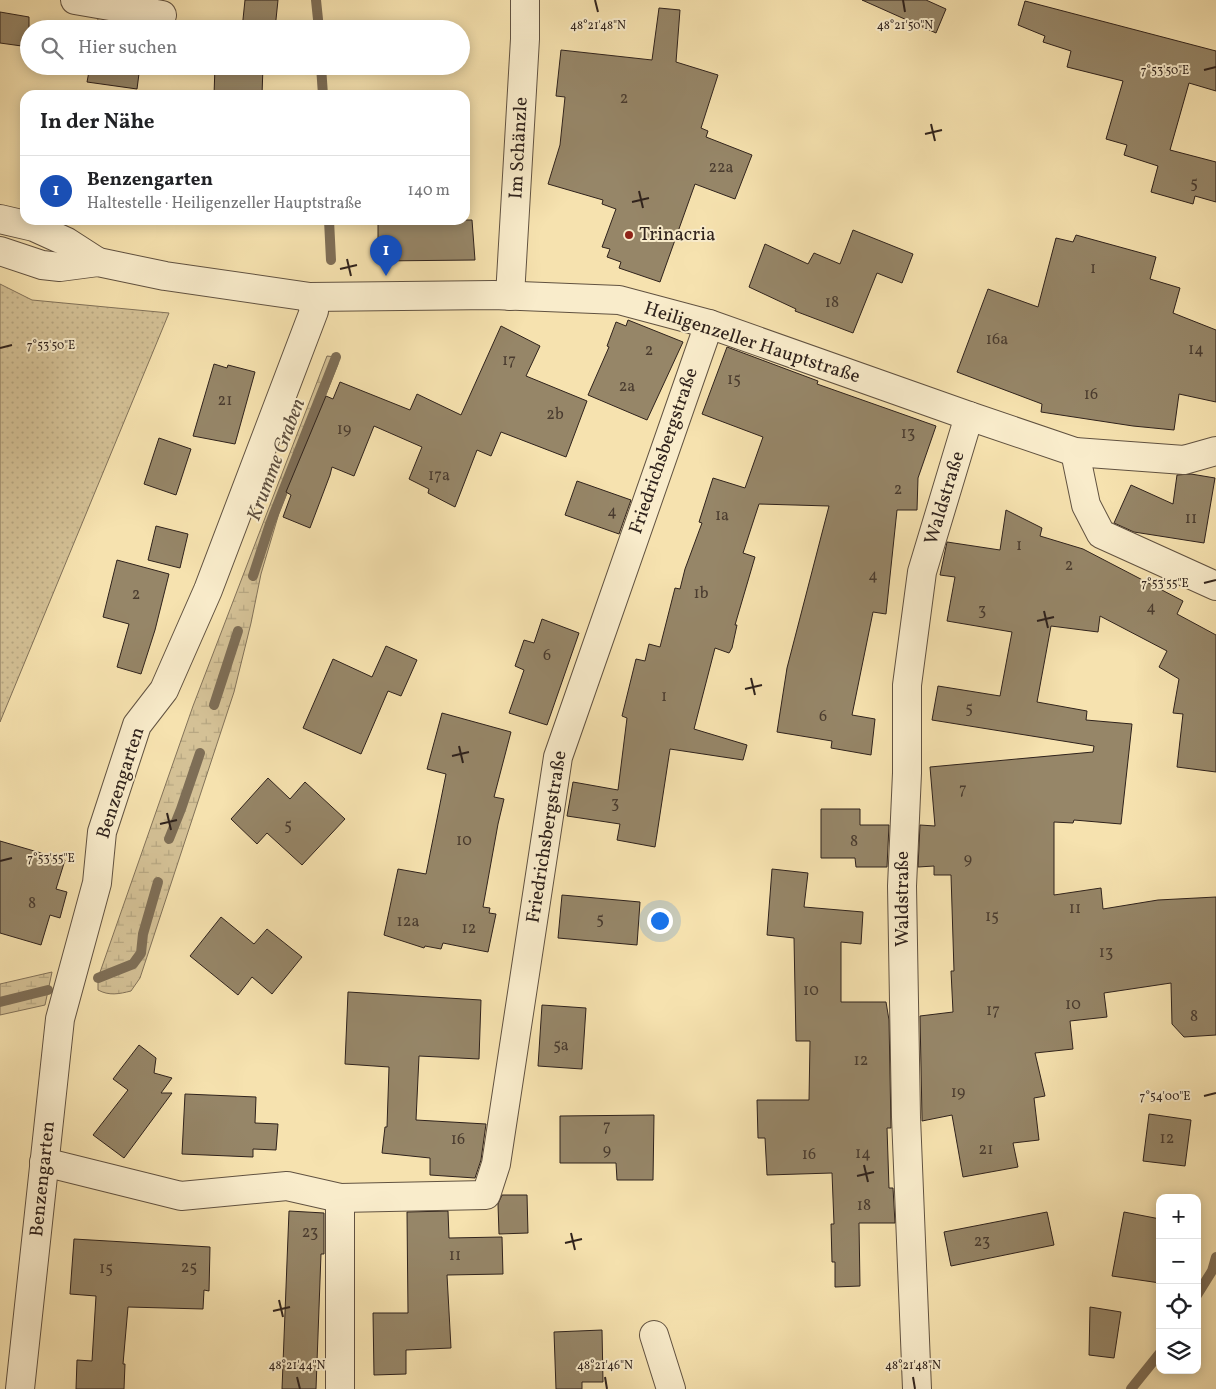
<!DOCTYPE html>
<html lang="de">
<meta charset="utf-8">
<style>
:root{--surface:#fff;--page:#f2f2f2;--text:#202124;--muted:#757577;--line:#e0e0e0;--accent:#8f2418}
body{margin:0;font-family:Vollkorn,serif;background:var(--page);color:var(--text)}
.controls{position:absolute;right:15px;bottom:15px;display:grid;overflow:hidden;border-radius:10px;box-shadow:0 2px 12px #0003}
.controls button{width:45px;height:45px;display:grid;place-items:center;padding:0;border:0;border-bottom:1px solid var(--line);background:var(--surface);color:var(--text);font:25px sans-serif}
.you{position:absolute;left:659px;top:920px;width:18px;height:18px;margin:-12px;border:4px solid #fff;border-radius:50%;background:#1a73e8;box-shadow:0 0 0 8px #1a73e833}
.badge{display:grid;place-items:center;width:32px;height:32px;border-radius:50%;background:var(--accent);color:#fff;font-size:16px;font-weight:700}
.pin{position:absolute;translate:-50% -41px;filter:drop-shadow(0 1px 2px #0008)}
.pin::after{content:'';position:absolute;top:26px;width:18px;height:15px;background:inherit;clip-path:polygon(0 0,100% 0,50% 100%)}
.list{margin:0;padding:0;list-style:none}
h2{display:flex;justify-content:space-between;align-items:center;height:65px;margin:0;padding:0 20px;font-size:21px}
h2 small{font-size:16px;font-weight:400;color:var(--muted)}
.list li{display:grid;grid-template-columns:32px 1fr auto;gap:15px;align-items:center;box-sizing:border-box;height:70px;padding:0 20px;border-top:1px solid var(--line)}
.list b{display:block;font-size:19px;white-space:nowrap}
.list p{margin:0;font-size:16px;white-space:nowrap;color:var(--muted)}
.list em{font-size:16px;font-style:normal;color:var(--muted)}
.icon{flex:none;width:28px;height:28px;fill:none;stroke:currentColor;stroke-width:2;stroke-linecap:round;stroke-linejoin:round}
.map{position:relative;flex:none;width:1216px;height:1389px;overflow:hidden}
.search{position:absolute;background:var(--surface);box-shadow:0 2px 12px #0003;left:20px;top:20px;width:450px;height:55px;display:flex;align-items:center;gap:12px;box-sizing:border-box;padding:0 18px;border-radius:28px;color:var(--muted);font-size:19px}
.panel{position:absolute;background:var(--surface);box-shadow:0 2px 12px #0003;left:20px;top:90px;width:450px;height:135px;border-radius:15px}
.map>svg:first-child{display:block}
.grass{fill:url(#grass-dots);stroke:#827259}
.wetland{fill:url(#wetland-marsh);stroke:#827259}
.lines{fill:none;stroke-linecap:round;stroke-linejoin:round}
.stream{stroke:#7e6e56;stroke-width:10}
.building{fill:#968668;stroke:#2f221c}
.minor-casing{stroke:#615241;stroke-width:30}
.tertiary-casing{stroke:#615241;stroke-width:30}
.minor{stroke:#f9eccb;stroke-width:28}
.tertiary{stroke:#f9eccb;stroke-width:28}
.ticks{fill:none;stroke:#2f221c;stroke-width:2}
.poi-dot{fill:#8f2418;stroke:#f9eccb;stroke-width:2}
.labels{text-anchor:middle;dominant-baseline:central;stroke-width:4;stroke-linejoin:round;paint-order:stroke}
.number-label{font-size:16px;fill:#493b2f}
.street-label{font-size:19px;fill:#2f221c;stroke:#f9eccb}
.poi-label{font-size:19px;fill:#2f221c;stroke:#f9eccb;text-anchor:start}
.water-label{font-size:20px;font-style:italic;fill:#5d4e3e;stroke:#f9eccb}
.ticks-label{font-size:12px;text-anchor:middle;fill:#2f221c;stroke:#f9eccb;stroke-width:4;stroke-linejoin:round;paint-order:stroke}
</style>
<div class="map">
<svg width="1216" height="1389" viewBox="0 0 1216 1389">
<defs>
<pattern id="grass-dots" width="8" height="8" patternUnits="userSpaceOnUse" patternTransform="scale(1.25)"><rect width="8" height="8" fill="#d4c196"/><path d="M2 2h.1M6 6h.1" fill="none" stroke="#b6a681" stroke-width="1.8" stroke-linecap="round"/></pattern>
<pattern id="wetland-marsh" width="20" height="14" patternUnits="userSpaceOnUse" patternTransform="scale(1.25)"><rect width="20" height="14" fill="#d4c196"/><path d="M1 5h8M5 5V1M11 12h8M15 12V8" fill="none" stroke="#b6a681"/></pattern>
</defs>
<rect width="100%" height="100%" fill="#f6e2af"/>
<filter id="stains"><feTurbulence type="fractalNoise" baseFrequency=".004" numOctaves="4"/><feColorMatrix values="0 0 0 0 .2 0 0 0 0 .09 0 0 0 0 .02 0 0 0 .5 -.17"/></filter>
<radialGradient id="worn" r=".72"><stop offset=".6" stop-color="#630" stop-opacity="0"/><stop offset="1" stop-color="#630" stop-opacity=".3"/></radialGradient>
<polygon class="grass" points="0,284 32,300 169,313 0,722"/>
<g class="wetland">
<path d="M327,356L336,357L338,364L279,513L261,574L251,623L234,692L140,978L131,991C119,994 109,996 98,990V978L193,706Z"/>
<polygon points="52,972 45,1005 0,1015 0,984"/>
</g>
<g class="lines">
<g class="stream">
<polyline points="316,0 319,29"/>
<polyline points="321,66 323,95"/>
<polyline points="329,220 331,260"/>
<polyline points="253,576 270,524 336,357"/>
<polyline points="214,705 238,631"/>
<polyline points="169,839 181,809 200,753"/>
<polyline points="98,978 133,964 141,953 143,934 158,882"/>
<polyline points="0,1002 48,990"/>
<polyline points="1197,1295 1212,1271 1216,1257"/>
<polyline points="1131,1389 1160,1353"/>
</g>
</g>
<g class="building">
<polygon points="245,0 278,0 275,29 242,29"/>
<polygon points="862,0 926,0 946,9 936,33"/>
<polygon points="1025,1 1216,51 1216,91 1189,83 1170,150 1216,162 1216,202 1195,196 1193,204 1151,192 1158,166 1124,155 1127,145 1106,139 1123,81 1067,67 1071,51 1043,42 1045,36 1018,25"/>
<polygon points="659,8 680,10 676,62 718,75 701,128 708,131 706,137 752,155 735,199 695,184 660,282 619,268 621,262 607,257 610,249 602,247 616,209 602,204 603,200 548,184 560,145 565,97 556,96 561,50 652,60"/>
<polygon points="0,12 29,17 29,47 0,43"/>
<polygon points="97,20 146,28 146,29 96,29"/>
<polygon points="90,66 140,66 137,89 87,82"/>
<polygon points="215,66 263,66 262,95 214,95"/>
<polygon points="378,220 472,220 475,260 378,261"/>
<polygon points="853,230 913,254 902,283 877,273 853,333 795,311 796,309 749,287 765,244 808,264 814,253 840,264"/>
<polygon points="1076,235 1156,257 1150,279 1180,288 1173,313 1216,330 1216,402 1179,394 1174,430 1133,426 1041,412 1042,404 957,372 988,289 1038,307 1056,238 1073,242"/>
<polygon points="628,320 683,342 647,420 588,395 609,347 607,346 616,322 626,326"/>
<polygon points="501,326 540,346 526,376 587,401 566,457 501,432 491,456 477,450 455,507 428,493 429,489 409,479 422,447 374,426 354,476 332,467 330,475 310,528 283,517 291,495 286,492 326,396 333,399 340,382 410,410 417,394 461,415"/>
<polygon points="727,347 818,381 817,384 936,426 918,478 917,510 897,510 886,614 873,612 852,715 875,719 871,755 831,748 832,741 777,732 787,668 829,506 759,504 743,553 755,557 735,625 737,625 732,648 729,653 715,648 694,729 747,745 743,760 670,749 655,847 617,840 620,824 567,816 573,782 618,790 627,718 622,716 636,659 645,661 649,644 660,647 675,588 680,589 685,569 702,523 699,522 713,478 745,488 763,437 702,414"/>
<polygon points="214,364 227,368 228,365 255,372 235,444 193,436"/>
<polygon points="159,438 191,449 176,495 144,484"/>
<polygon points="1191,474 1215,478 1204,543 1134,532 1114,523 1131,485 1173,504 1177,475"/>
<polygon points="577,481 631,500 619,534 565,515"/>
<polygon points="1006,510 1042,528 1040,536 1083,549 1183,601 1177,614 1216,635 1216,772 1177,767 1183,714 1173,713 1179,679 1159,667 1167,651 1100,616 1098,632 1051,626 1037,702 1087,711 1086,720 1132,724 1121,824 1074,820 1073,823 1054,822 1054,895 1101,888 1103,909 1158,900 1216,897 1216,1035 1184,1037 1172,1024 1171,983 1104,993 1107,1017 1070,1021 1073,1049 1035,1053 1045,1096 1034,1098 1039,1140 1013,1143 1018,1167 963,1177 952,1115 922,1121 922,1118 920,1016 953,1012 951,971 954,971 951,875 934,875 934,866 918,867 920,825 935,826 930,767 1093,752 1094,746 932,720 938,686 1000,696 1012,632 947,621 955,577 940,575 947,542 1000,550"/>
<polygon points="156,526 188,534 180,568 148,560"/>
<polygon points="117,560 169,574 155,630 141,674 117,667 129,624 103,617"/>
<polygon points="542,619 579,633 547,725 509,713 524,670 515,666 524,640 534,643"/>
<polygon points="386,646 417,660 401,696 388,691 361,754 303,728 333,659 372,677"/>
<polygon points="442,713 511,732 494,797 504,799 498,824 483,907 490,908 489,913 496,914 488,952 443,943 441,949 425,946 424,948 384,935 398,869 426,874 446,774 427,769"/>
<polygon points="268,778 290,799 305,782 345,819 302,865 267,833 257,844 231,819"/>
<polygon points="821,809 860,809 860,825 889,825 887,867 856,867 855,858 821,858"/>
<polygon points="0,841 65,860 56,889 67,892 60,918 50,915 41,945 0,933"/>
<polygon points="772,869 808,873 804,907 863,912 861,944 841,942 841,1002 886,1002 889,1020 891,1128 887,1128 889,1188 893,1188 895,1223 859,1223 860,1286 835,1287 835,1262 832,1262 831,1224 834,1224 832,1173 767,1175 765,1138 758,1138 757,1100 809,1100 810,1041 796,1041 794,938 767,935"/>
<polygon points="562,895 640,902 637,945 558,938"/>
<polygon points="221,917 254,944 267,929 302,957 272,994 252,977 238,995 190,956"/>
<polygon points="348,992 481,1000 479,1059 419,1056 416,1120 486,1124 481,1160 475,1178 430,1175 430,1158 382,1153 385,1127 387,1127 389,1067 345,1064"/>
<polygon points="542,1005 586,1008 582,1069 538,1066"/>
<polygon points="139,1045 156,1058 154,1073 172,1078 161,1093 172,1093 124,1158 93,1135 128,1090 113,1079"/>
<polygon points="185,1094 256,1097 255,1123 278,1124 276,1150 253,1149 253,1157 182,1154"/>
<polygon points="1149,1114 1191,1120 1185,1166 1143,1161"/>
<polygon points="654,1115 653,1180 617,1180 616,1163 560,1163 560,1116"/>
<polygon points="502,1195 527,1195 528,1233 499,1234 498,1204"/>
<polygon points="289,1211 324,1213 324,1254 321,1254 316,1389 282,1389"/>
<polygon points="448,1211 449,1238 502,1237 503,1274 447,1275 451,1348 406,1350 406,1374 374,1375 373,1313 408,1313 407,1212"/>
<polygon points="1047,1212 1054,1245 951,1266 944,1232"/>
<polygon points="1124,1212 1160,1219 1160,1283 1112,1276"/>
<polygon points="74,1239 210,1247 209,1291 204,1290 203,1309 128,1307 123,1364 125,1364 124,1389 76,1389 77,1360 92,1361 96,1296 70,1294"/>
<polygon points="1090,1307 1121,1312 1114,1358 1089,1355"/>
<polygon points="602,1330 603,1382 582,1382 582,1389 556,1389 554,1332"/>
</g>
<g class="lines">
<g class="minor-casing">
<g id="minor">
<polyline points="75,0 162,15"/>
<polyline points="510,296 525,39 525,0"/>
<polyline points="1075,452 1086,505 1101,534 1216,586"/>
<polyline points="44,1162 181,1196 287,1186 340,1198 486,1195 496,1164 558,757 709,324"/>
<polyline points="654,1335 671,1389"/>
<polyline points="20,1389 60,1019 97,883 102,832 137,725 164,690 208,590 314,311 310,297"/>
<polyline points="340,1389 340,1198"/>
<polyline points="917,1389 906,1117 902,886 907,773 907,685 922,572 969,416"/>
</g>
</g>
<g class="tertiary-casing">
<g id="tertiary">
<polyline points="0,219 34,227 67,242 98,262"/>
<polyline points="0,251 42,265 60,267 98,262 165,276 310,297 494,295 619,300 709,324 969,416 1075,452 1184,460 1216,451"/>
</g>
</g>
<use href="#minor" class="minor"/>
<use href="#tertiary" class="tertiary"/>
</g>
<path class="ticks" d="M595,0L598,12M903,0L905,12M1204,70L1216,67M931,124L935,141M925,134L942,130M639,191L643,208M632,202L649,198M347,259L351,276M340,269L357,265M0,348L12,345M1204,583L1216,580M1044,611L1048,628M1037,621L1054,617M751,678L755,695M745,689L762,685M459,746L463,763M452,756L469,752M167,813L171,830M160,824L177,820M0,861L12,858M1204,1096L1216,1093M864,1165L868,1182M857,1176L874,1172M571,1233L575,1250M565,1243L582,1239M279,1300L283,1317M273,1311L290,1307M297,1377L300,1389M605,1377L607,1389M913,1377L915,1389"/>
<circle class="poi-dot" cx="629" cy="235" r="5"/>
<g class="labels">
<g class="number-label">
<text x="624" y="99">2</text>
<text x="721" y="168">22a</text>
<text x="1194" y="184">5</text>
<text x="1093" y="269">1</text>
<text x="832" y="303">18</text>
<text x="997" y="340">16a</text>
<text x="1196" y="350">14</text>
<text x="649" y="351">2</text>
<text x="509" y="361">17</text>
<text x="734" y="380">15</text>
<text x="627" y="387">2a</text>
<text x="1091" y="395">16</text>
<text x="225" y="401">21</text>
<text x="555" y="415">2b</text>
<text x="344" y="430">19</text>
<text x="908" y="434">13</text>
<text x="439" y="476">17a</text>
<text x="898" y="490">2</text>
<text x="612" y="512">4</text>
<text x="722" y="516">1a</text>
<text x="1191" y="519">11</text>
<text x="1019" y="546">1</text>
<text x="1069" y="566">2</text>
<text x="873" y="576">4</text>
<text x="701" y="594">1b</text>
<text x="136" y="595">2</text>
<text x="1151" y="608">4</text>
<text x="982" y="611">3</text>
<text x="547" y="656">6</text>
<text x="664" y="697">1</text>
<text x="969" y="709">5</text>
<text x="823" y="717">6</text>
<text x="963" y="790">7</text>
<text x="615" y="804">3</text>
<text x="288" y="826">5</text>
<text x="464" y="841">10</text>
<text x="854" y="842">8</text>
<text x="968" y="860">9</text>
<text x="32" y="904">8</text>
<text x="1075" y="909">11</text>
<text x="992" y="917">15</text>
<text x="600" y="920">5</text>
<text x="408" y="922">12a</text>
<text x="469" y="929">12</text>
<text x="1106" y="953">13</text>
<text x="811" y="991">10</text>
<text x="1073" y="1005">10</text>
<text x="993" y="1011">17</text>
<text x="1194" y="1017">8</text>
<text x="561" y="1046">5a</text>
<text x="861" y="1061">12</text>
<text x="958" y="1093">19</text>
<text x="607" y="1127">7</text>
<text x="1167" y="1139">12</text>
<text x="458" y="1140">16</text>
<text x="986" y="1150">21</text>
<text x="607" y="1151">9</text>
<text x="863" y="1154">14</text>
<text x="809" y="1155">16</text>
<text x="864" y="1206">18</text>
<text x="310" y="1233">23</text>
<text x="982" y="1242">23</text>
<text x="455" y="1256">11</text>
<text x="189" y="1268">25</text>
<text x="106" y="1269">15</text>
</g>
<g class="street-label">
<text transform="translate(519 148) rotate(-87)">Im Schänzle</text>
<text transform="translate(752 343) rotate(18)">Heiligenzeller Hauptstraße</text>
<text transform="translate(664 451) rotate(-71)">Friedrichsbergstraße</text>
<text transform="translate(945 498) rotate(-73)">Waldstraße</text>
<text transform="translate(121 783) rotate(-72)">Benzengarten</text>
<text transform="translate(547 837) rotate(-81)">Friedrichsbergstraße</text>
<text transform="translate(903 899) rotate(-90)">Waldstraße</text>
<text transform="translate(43 1179) rotate(-84)">Benzengarten</text>
</g>
<g class="poi-label">
<text x="639" y="235">Trinacria</text>
</g>
<g class="water-label">
<text transform="translate(277 460) rotate(-69)">Krumme Graben</text>
</g>
</g>
<g class="ticks-label">
<text x="598" y="29">48°21'48"N</text>
<text x="905" y="29">48°21'50"N</text>
<text x="1165" y="74">7°53'50"E</text>
<text x="51" y="349">7°53'50"E</text>
<text x="1165" y="587">7°53'55"E</text>
<text x="51" y="862">7°53'55"E</text>
<text x="1165" y="1100">7°54'00"E</text>
<text x="297" y="1369">48°21'44"N</text>
<text x="605" y="1369">48°21'46"N</text>
<text x="913" y="1369">48°21'48"N</text>
</g>
<rect width="100%" height="100%" filter="url(#stains)"/>
<rect width="100%" height="100%" fill="url(#worn)"/>
</svg>
<div class="controls">
<button>+</button>
<button>−</button>
<button><svg class="icon" aria-label="locate" viewBox="0 0 24 24"><circle cx="12" cy="12" r="6"/><path d="M12 2v4M12 18v4M2 12h4M18 12h4"/></svg></button>
<button><svg class="icon" aria-label="layers" viewBox="0 0 24 24"><path d="M12 4l9 5-9 5-9-5zM3 14l9 5 9-5"/></svg></button>
</div>
<div class="you"></div>
<div class="pin badge" style="left:386px;top:276px;background:#1a4fb4">1</div>
<div class="search"><svg class="icon" aria-label="search" viewBox="0 0 24 24"><circle cx="10" cy="10" r="6"/><path d="M15 15l6 6"/></svg>Hier suchen</div>
<section class="panel">
<h2>In der Nähe<small></small></h2>
<ul class="list">
<li><span class="badge" style="background:#1a4fb4">1</span><div><b>Benzengarten</b><p>Haltestelle · Heiligenzeller Hauptstraße</p></div><em>140 m</em></li>
</ul>
</section>
</div>
